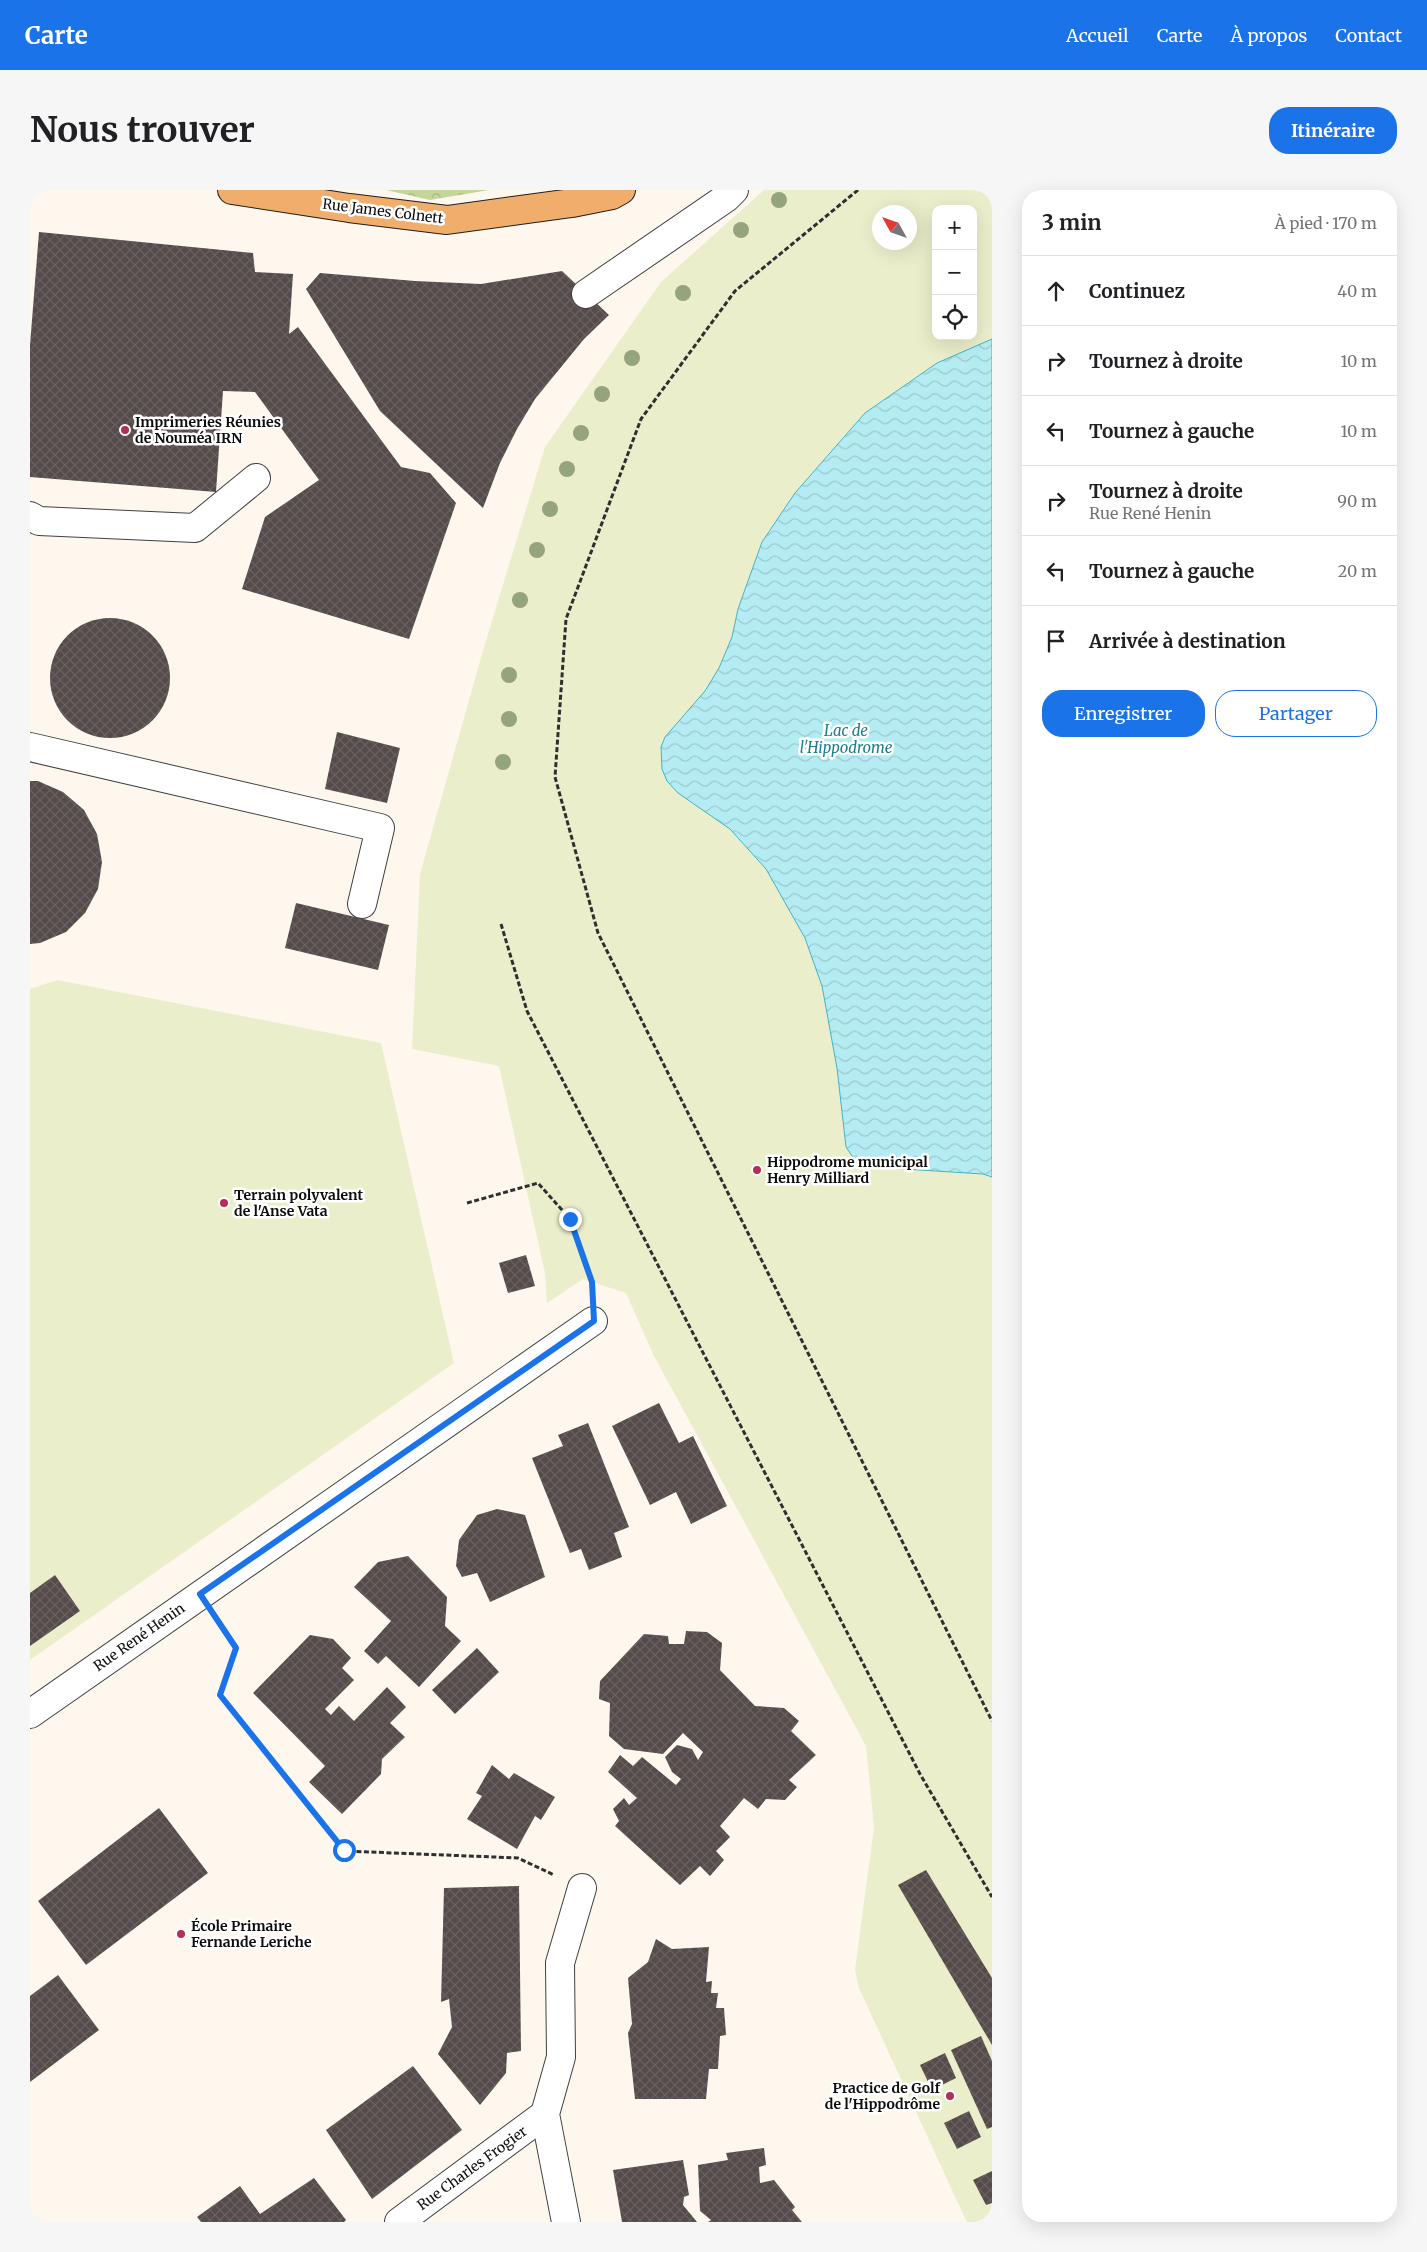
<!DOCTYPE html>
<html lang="fr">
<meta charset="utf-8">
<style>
:root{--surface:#fff;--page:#f6f6f6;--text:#202124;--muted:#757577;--line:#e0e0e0;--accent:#1a73e8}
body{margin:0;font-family:Merriweather,serif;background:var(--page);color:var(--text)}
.controls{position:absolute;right:15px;top:15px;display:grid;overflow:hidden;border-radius:10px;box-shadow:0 5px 20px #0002}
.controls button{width:45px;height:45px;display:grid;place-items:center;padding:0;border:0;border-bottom:1px solid var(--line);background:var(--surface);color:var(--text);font:25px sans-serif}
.compass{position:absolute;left:842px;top:15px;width:45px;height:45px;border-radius:50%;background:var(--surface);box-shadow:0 5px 20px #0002;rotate:310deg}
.stop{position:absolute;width:15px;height:15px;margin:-11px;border:4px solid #1a73e8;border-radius:50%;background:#fff}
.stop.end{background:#1a73e8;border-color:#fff;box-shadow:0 1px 5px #0008}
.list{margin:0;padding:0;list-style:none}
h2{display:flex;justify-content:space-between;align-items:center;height:65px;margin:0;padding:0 20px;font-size:21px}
h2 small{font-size:16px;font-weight:400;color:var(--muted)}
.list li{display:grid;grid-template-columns:32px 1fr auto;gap:15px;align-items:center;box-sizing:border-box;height:70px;padding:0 20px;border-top:1px solid var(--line)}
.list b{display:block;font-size:19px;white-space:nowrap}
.list p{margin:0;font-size:16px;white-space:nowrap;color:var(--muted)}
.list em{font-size:16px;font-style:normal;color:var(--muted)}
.actions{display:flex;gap:10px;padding:15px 20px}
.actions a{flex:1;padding:11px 0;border:1px solid var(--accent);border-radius:20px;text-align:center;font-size:18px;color:var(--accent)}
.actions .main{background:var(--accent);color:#fff}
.icon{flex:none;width:28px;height:28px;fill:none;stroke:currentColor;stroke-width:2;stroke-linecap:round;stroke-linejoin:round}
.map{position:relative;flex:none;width:962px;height:2032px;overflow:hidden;border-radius:20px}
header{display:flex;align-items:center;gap:30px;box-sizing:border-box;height:70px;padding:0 25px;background:var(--accent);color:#fff}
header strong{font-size:24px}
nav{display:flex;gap:28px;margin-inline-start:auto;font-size:18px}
.intro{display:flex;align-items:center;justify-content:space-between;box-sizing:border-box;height:120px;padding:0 30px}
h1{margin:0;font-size:35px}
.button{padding:12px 22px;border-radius:20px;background:var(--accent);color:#fff;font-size:18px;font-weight:700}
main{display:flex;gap:30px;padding:0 30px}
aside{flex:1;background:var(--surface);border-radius:20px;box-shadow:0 5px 20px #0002}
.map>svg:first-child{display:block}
.forest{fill:url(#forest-crowns)}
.pitch{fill:#ebeecb;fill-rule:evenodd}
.water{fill:url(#water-waves);stroke:#41b4c6}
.building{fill:url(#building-cross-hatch)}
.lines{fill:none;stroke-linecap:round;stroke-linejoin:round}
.minor-casing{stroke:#404040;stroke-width:30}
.major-casing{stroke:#1e1e1e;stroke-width:30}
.path{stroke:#2f2f2f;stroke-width:3;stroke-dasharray:5 2.5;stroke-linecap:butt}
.minor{stroke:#fff;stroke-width:28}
.major{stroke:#f1ad6b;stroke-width:28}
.tree{fill:#95a47d}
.route{stroke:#1a73e8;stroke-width:6}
.poi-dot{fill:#b52d58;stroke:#fff;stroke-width:2}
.labels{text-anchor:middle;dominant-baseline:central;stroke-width:5;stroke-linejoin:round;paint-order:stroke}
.street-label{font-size:14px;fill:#0d0d0d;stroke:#fff}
.poi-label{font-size:14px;font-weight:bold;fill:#0d0d0d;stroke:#fff;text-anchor:start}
.water-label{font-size:15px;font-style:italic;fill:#1c7d91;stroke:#fff}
</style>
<header>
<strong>Carte</strong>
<nav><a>Accueil</a><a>Carte</a><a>À propos</a><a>Contact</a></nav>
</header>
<div class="intro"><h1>Nous trouver</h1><a class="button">Itinéraire</a></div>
<main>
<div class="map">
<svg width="962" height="2032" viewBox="0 0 962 2032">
<defs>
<pattern id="forest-crowns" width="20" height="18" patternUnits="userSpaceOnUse" patternTransform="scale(1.25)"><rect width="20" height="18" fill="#c5d69a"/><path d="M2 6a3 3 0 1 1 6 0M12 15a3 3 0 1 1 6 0" fill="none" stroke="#a8b684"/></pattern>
<pattern id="water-waves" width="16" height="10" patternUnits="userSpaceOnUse" patternTransform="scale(1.25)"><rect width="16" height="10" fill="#b5ecf3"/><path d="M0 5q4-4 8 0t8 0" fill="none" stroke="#9ac9cf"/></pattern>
<pattern id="building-cross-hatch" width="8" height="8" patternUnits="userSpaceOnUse" patternTransform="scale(1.25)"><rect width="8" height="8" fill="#554b4a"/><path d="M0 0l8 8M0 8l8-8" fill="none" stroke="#686060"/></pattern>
</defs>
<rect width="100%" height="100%" fill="#fef7ee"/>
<polygon class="forest" points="356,0 459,0 400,10"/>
<g class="pitch">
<path d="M734,0H962V2032H937L934,2026L829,1798L825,1780L844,1637L836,1556L624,1166L596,1103L553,1089L517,1113L515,1083L469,876L382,859L390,684L454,457L515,257L631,92ZM906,19H943V146H906ZM849,22H879V52H849Z"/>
<polygon points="27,790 351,853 424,1173 0,1470 0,799"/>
</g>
<polygon class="water" points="962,149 962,987 953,984 842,977 826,972 816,957 807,878 792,796 775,748 736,679 700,639 648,603 637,591 632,579 631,557 635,547 675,501 689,478 702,447 708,419 732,352 765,303 835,223 907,173"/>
<g class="building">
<polygon points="9,42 223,63 225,82 263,84 259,144 268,137 371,277 400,283 426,313 379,449 212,399 235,327 289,290 225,202 193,201 186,302 0,287 0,155"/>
<polygon points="532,81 579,125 554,149 505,209 487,239 470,273 453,318 350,221 276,99 290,83 385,91 451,94"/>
<circle cx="80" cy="488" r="60"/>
<polygon points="307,542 370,558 357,613 295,599"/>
<polygon points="0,591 8,591 33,602 54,620 67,644 72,672 68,699 55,723 36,742 10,753 0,754"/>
<polygon points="266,713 359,735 348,780 255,758"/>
<polygon points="496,1065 505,1096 478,1103 469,1073"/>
<polygon points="629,1213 649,1253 663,1246 697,1316 661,1334 646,1302 620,1315 582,1236"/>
<polygon points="558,1233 599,1337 584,1343 592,1367 559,1380 551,1359 540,1363 502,1268 533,1256 528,1245"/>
<polygon points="467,1319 495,1325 515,1387 460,1412 447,1383 432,1387 426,1376 429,1350 447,1325"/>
<polygon points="378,1366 417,1407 415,1436 431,1451 389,1497 356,1466 348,1474 334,1461 361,1431 324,1397 348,1372"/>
<polygon points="25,1385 50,1421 0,1456 0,1403"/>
<polygon points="656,1441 677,1442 692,1453 690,1480 725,1516 754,1518 769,1531 761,1541 786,1565 759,1590 767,1597 755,1610 736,1609 728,1619 714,1608 690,1636 700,1647 686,1661 694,1670 680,1686 670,1676 650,1695 585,1636 589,1631 583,1619 594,1608 599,1615 607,1608 578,1582 590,1565 603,1576 612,1567 646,1595 651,1589 642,1582 635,1567 647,1555 662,1559 668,1570 673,1562 653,1543 633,1564 594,1559 579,1546 580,1513 569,1509 570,1491 614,1444 638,1446 639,1454 654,1454"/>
<polygon points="280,1445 303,1449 321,1468 312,1478 324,1490 295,1519 301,1525 309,1516 324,1531 357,1497 376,1517 360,1533 375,1547 352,1569 351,1584 312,1624 279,1592 295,1576 223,1503"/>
<polygon points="447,1458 469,1482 425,1524 402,1500"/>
<polygon points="462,1575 479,1589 484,1583 525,1607 511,1630 505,1626 487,1659 437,1629 452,1606 446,1603"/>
<polygon points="129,1618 178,1683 56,1775 8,1711"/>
<polygon points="896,1680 962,1788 962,1855 868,1695"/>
<polygon points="489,1696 491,1861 477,1863 476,1883 450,1915 408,1864 422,1837 419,1809 411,1812 414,1698"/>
<polygon points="626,1749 642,1759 679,1757 676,1792 682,1791 681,1803 688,1803 686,1818 694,1818 696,1845 690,1846 688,1879 679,1879 676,1909 605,1909 598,1843 602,1834 598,1788 618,1772"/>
<polygon points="28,1785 69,1840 0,1892 0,1806"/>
<polygon points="951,1846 962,1871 962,1937 957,1939 921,1860"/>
<polygon points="915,1863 926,1888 902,1900 890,1875"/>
<polygon points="383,1876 432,1940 342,2009 296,1940"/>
<polygon points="939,1921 951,1947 927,1959 914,1933"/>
<polygon points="734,1958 736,1975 729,1977 730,1993 744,1990 765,2017 762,2020 772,2032 678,2032 681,2030 670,2021 668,1975 698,1970 696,1963"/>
<polygon points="653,1970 659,2005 654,2007 653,2015 667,2032 592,2032 583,1980"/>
<polygon points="962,1981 962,2013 956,2015 943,1990"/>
<polygon points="284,1988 316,2030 314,2032 171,2032 167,2027 210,1996 230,2024"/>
</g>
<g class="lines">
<g class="minor-casing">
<g id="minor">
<polyline points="556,104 696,8 704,0"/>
<polyline points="0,326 9,331 165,338 226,288"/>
<polyline points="0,557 350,638 332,714"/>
<polyline points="0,1524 563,1131"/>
<polyline points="369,2032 515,1924"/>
<polyline points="536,2032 515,1924 531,1867 530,1773 552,1698"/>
</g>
</g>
<g class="major-casing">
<polyline id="major" points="202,0 319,18 417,30 542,13 582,5 591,0"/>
</g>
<g class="path">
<polyline points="828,0 705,101 611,229 536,429 525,587 568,743 962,1531"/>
<polyline points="471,734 497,821 890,1584 962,1707"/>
<polyline points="437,1013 508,993 540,1029 562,1092 562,1100"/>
<polyline points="188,1432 206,1459 190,1505 315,1661 488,1668 524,1685"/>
</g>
<use href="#minor" class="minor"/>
<use href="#major" class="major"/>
</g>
<g class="tree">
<circle cx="749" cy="10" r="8"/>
<circle cx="711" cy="40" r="8"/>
<circle cx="653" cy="103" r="8"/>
<circle cx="602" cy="168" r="8"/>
<circle cx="572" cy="204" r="8"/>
<circle cx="551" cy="243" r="8"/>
<circle cx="537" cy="279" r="8"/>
<circle cx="520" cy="319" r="8"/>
<circle cx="507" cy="360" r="8"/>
<circle cx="490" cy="410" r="8"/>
<circle cx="479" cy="485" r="8"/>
<circle cx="479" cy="529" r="8"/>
<circle cx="473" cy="572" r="8"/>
</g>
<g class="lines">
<polyline class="route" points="314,1660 190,1505 206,1458 170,1404 564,1131 562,1092 540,1029"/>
</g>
<g class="poi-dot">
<circle cx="95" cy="240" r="5"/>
<circle cx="727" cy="980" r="5"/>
<circle cx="194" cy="1013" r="5"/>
<circle cx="151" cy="1744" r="5"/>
<circle cx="920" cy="1906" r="5"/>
</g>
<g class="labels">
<g class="street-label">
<text transform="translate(353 21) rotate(7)">Rue James Colnett</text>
<text transform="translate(109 1447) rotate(-35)">Rue René Henin</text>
<text transform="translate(442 1978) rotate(-36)">Rue Charles Frogier</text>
</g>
<g class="poi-label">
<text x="105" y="232">Imprimeries Réunies<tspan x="105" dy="16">de Nouméa IRN</tspan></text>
<text x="737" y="972">Hippodrome municipal<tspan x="737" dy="16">Henry Milliard</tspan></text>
<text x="204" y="1005">Terrain polyvalent<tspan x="204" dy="16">de l'Anse Vata</tspan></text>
<text x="161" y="1736">École Primaire<tspan x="161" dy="16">Fernande Leriche</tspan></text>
<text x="910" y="1898" text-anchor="end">Practice de Golf<tspan x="910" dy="16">de l'Hippodrôme</tspan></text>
</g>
<g class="water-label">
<text x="816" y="540">Lac de<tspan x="816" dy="17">l'Hippodrome</tspan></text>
</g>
</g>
</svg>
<div class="controls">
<button>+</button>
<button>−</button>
<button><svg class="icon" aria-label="locate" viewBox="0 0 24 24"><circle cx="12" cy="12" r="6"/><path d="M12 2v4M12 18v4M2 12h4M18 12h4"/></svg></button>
</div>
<svg class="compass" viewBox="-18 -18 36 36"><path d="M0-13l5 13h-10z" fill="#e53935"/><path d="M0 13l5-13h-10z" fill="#757577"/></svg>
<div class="stop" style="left:314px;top:1660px"></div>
<div class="stop end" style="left:540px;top:1029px"></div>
</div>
<aside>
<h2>3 min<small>À pied · 170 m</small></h2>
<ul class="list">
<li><svg class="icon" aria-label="ahead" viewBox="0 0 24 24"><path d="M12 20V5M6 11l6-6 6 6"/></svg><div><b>Continuez</b></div><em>40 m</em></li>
<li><svg class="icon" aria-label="right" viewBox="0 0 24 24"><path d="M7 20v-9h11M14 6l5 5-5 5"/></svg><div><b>Tournez à droite</b></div><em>10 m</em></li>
<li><svg class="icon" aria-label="left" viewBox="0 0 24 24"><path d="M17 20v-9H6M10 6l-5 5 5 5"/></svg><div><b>Tournez à gauche</b></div><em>10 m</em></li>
<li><svg class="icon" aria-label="right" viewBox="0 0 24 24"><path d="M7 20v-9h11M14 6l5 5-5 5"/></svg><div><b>Tournez à droite</b><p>Rue René Henin</p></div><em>90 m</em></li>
<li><svg class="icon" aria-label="left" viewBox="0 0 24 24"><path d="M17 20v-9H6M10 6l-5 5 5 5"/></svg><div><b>Tournez à gauche</b></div><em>20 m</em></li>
<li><svg class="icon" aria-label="arrive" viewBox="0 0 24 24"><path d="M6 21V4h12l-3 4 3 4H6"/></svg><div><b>Arrivée à destination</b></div></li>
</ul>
<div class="actions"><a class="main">Enregistrer</a><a>Partager</a></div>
</aside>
</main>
